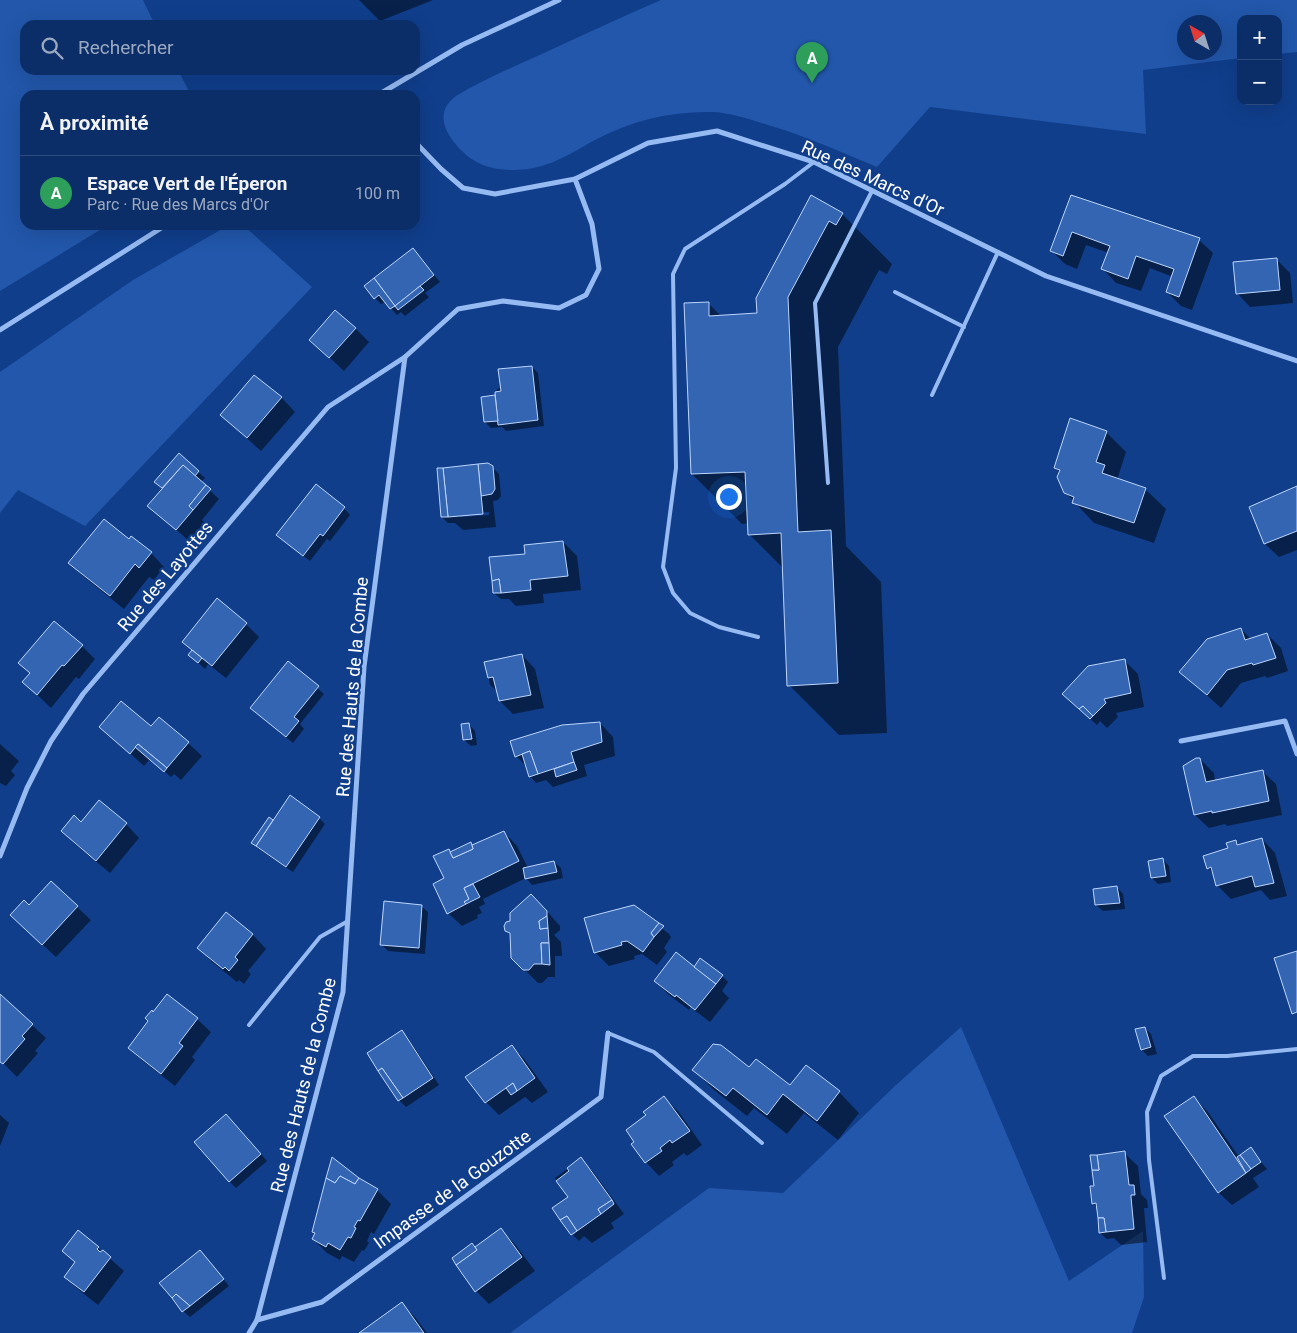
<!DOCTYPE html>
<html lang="fr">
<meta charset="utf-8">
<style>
:root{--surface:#0c2e68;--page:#1a3a71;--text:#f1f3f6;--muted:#9aa8c0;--line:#2c4a7c;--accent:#8c9099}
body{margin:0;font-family:Roboto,sans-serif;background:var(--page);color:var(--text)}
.controls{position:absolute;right:15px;top:15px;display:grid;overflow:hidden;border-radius:10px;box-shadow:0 5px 20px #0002}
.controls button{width:45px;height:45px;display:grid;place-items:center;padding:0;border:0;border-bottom:1px solid var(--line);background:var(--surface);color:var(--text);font:25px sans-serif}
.compass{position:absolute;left:1177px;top:15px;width:45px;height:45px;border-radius:50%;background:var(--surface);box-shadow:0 5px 20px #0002;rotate:321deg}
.you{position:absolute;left:728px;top:496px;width:18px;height:18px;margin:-12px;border:4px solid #fff;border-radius:50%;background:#1a73e8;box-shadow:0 0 0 8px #1a73e833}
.badge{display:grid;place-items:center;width:32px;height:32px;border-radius:50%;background:var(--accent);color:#fff;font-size:16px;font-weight:700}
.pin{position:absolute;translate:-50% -41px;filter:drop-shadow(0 1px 2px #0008)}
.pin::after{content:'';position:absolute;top:26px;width:18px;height:15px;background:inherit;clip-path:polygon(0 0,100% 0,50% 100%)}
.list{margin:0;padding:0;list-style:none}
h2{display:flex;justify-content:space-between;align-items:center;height:65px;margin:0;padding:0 20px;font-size:21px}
h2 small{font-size:16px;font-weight:400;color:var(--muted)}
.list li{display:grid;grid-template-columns:32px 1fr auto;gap:15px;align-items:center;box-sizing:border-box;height:75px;padding:0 20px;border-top:1px solid var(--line)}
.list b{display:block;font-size:19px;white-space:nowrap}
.list p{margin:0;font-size:16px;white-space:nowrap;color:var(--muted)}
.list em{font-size:16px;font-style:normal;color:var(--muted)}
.icon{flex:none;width:28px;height:28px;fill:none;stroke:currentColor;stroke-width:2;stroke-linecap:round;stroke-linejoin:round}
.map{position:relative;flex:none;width:1297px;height:1333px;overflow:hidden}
.search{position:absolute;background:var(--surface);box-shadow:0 5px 20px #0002;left:20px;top:20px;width:400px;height:55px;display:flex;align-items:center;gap:12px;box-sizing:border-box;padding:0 18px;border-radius:15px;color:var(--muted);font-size:19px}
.panel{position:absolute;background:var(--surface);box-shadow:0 5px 20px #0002;left:20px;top:90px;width:400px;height:140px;border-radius:15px}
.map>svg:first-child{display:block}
.green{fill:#2257ab;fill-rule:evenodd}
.shadow{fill:#0007;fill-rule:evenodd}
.building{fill:#3465b3;stroke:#bdd6fd}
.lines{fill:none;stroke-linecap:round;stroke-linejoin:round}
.service{stroke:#96baf2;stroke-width:4}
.minor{stroke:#96baf2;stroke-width:5}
.labels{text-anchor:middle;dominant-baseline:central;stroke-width:4.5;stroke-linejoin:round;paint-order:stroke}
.street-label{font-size:18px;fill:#fff;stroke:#103e8b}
</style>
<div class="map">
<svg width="1297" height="1333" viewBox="0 0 1297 1333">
<rect width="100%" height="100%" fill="#103e8b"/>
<g class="green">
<polygon points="0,0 143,0 155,25 25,25 25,70 178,70 191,95 25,95 25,225 108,225 0,291"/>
<path d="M661,0H1297V52L1278,54V19H1241V58L1143,70L1146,134L930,107L877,167C841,152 805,136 768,125C749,119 732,113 713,112C672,111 633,120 597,139C574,151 555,165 528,169C504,172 479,169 462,151C451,140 438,123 446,107C448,103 452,99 456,96C483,80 515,66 544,53C583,35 621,17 661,0ZM1214,22V52H1184V22Z"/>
<polygon points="229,225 243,225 312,287 85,526 18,490 0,513 0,372 133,280"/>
<polygon points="961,1027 1069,1281 1143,1231 1144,1297 1132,1333 510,1333 709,1188 783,1193 896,1085"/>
</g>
<g class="shadow">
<polygon points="359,0 433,0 380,21"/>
<polygon points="1071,196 1199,240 1213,253 1192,310 1181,306 1167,292 1173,277 1150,268 1141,291 1116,283 1103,269 1109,253 1086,245 1077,269 1065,264 1052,251"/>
<polygon points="811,197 842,214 892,264 887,274 879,270 838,347 846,546 881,582 887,733 839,735 789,685 784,569 749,534 749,523 742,524 692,474 708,303 721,316 758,315"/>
<polygon points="413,249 440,282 425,293 429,297 405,316 401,312 397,315 385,302 381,304 375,298"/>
<polygon points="1277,260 1290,273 1293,303 1250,307 1237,293"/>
<polygon points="355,328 369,342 344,371 311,340"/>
<polygon points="532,367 538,373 544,426 506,431 502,427 491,428 485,422 482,398 496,397 497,389 502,388"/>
<polygon points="254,376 282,398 295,412 261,451 221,415"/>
<polygon points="1106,432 1126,452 1117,480 1145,489 1166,509 1154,543 1094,523 1065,492 1060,472 1056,468"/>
<polygon points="179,455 205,478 201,482 219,499 202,520 206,524 190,542 149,505 163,489 156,482"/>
<path d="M492,467L499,474L501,496L498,500L493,501L496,527L463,530L455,523H448L442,517ZM489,512V515L460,517V515Z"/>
<polygon points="1297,488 1297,550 1279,557 1265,544 1251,508"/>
<polygon points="344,508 350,515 330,541 327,539 310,561 284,541"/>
<polygon points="129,541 151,553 164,567 154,580 149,577 124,609 83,576 70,563"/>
<polygon points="563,542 577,556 581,590 543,594 544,603 516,606 509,599 501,599 494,593"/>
<polygon points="246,624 259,637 226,678 208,664 205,669 190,655"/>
<polygon points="1241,629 1251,639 1267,634 1281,648 1288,671 1267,678 1265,676 1241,683 1221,708 1181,672"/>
<polygon points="82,646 95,659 79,679 76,677 51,708 24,682 31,674 20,663"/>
<polygon points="522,655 535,669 544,708 513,714 500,701 497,691 490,685 486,663"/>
<polygon points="1124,660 1138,674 1144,707 1116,713 1118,717 1107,728 1100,721 1097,725 1077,707"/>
<polygon points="288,663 324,694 300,724 304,729 293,743 258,714"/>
<polygon points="600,723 613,737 615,756 584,765 587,776 553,787 546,780 536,783 530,776 527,767 516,756"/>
<polygon points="469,724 475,731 477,745 471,746 464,740"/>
<polygon points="101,727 152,728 188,743 202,756 181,780 174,774 171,777 150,759 144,766"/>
<polygon points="0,744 19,761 11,771 15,775 6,786 0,783"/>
<polygon points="1200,759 1214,773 1215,781 1262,771 1276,784 1282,815 1227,826 1225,824 1209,828 1195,815"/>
<polygon points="269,818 274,822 319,818 325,824 293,872 259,849 253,843"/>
<polygon points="81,824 126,824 139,838 110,873 76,845 62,831"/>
<polygon points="504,832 517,846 528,868 554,862 561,868 563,878 532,885 526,878 483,899 485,904 479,907 482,913 477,915 478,918 462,926 448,913 446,878 451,853 470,844 473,846"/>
<polygon points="1262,839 1275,853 1287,896 1270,900 1261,890 1231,899 1217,885 1214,874 1208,868 1236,842 1240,846"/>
<polygon points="1162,859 1169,866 1171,882 1158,884 1152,878"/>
<polygon points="1117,887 1123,894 1125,909 1103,911 1096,905"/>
<polygon points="421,906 428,912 425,954 388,951 381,944"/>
<polygon points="634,906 669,934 671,937 664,948 667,952 657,965 642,954 634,956 635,959 609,966 595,952"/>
<polygon points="77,907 91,920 56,957 25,928"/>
<polygon points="545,909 560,926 560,930 554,935 561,942 562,956 555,956 555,977 548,977 542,983 538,983 512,957 511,935 506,930"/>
<polygon points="226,914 253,935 266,949 248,971 251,974 244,984 239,980 237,982 212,962 199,948"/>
<polygon points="694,968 722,976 728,982 722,991 729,998 710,1022 690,1007 689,1010 669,995 655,981"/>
<polygon points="0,996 46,1038 35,1051 38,1053 17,1077 1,1061 0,1062"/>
<polygon points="154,1013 197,1019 211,1032 192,1057 195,1060 175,1086 143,1061 129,1048"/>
<polygon points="1145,1028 1151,1034 1157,1054 1148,1056 1142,1050"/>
<polygon points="402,1032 408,1038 439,1085 406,1107 399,1100"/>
<polygon points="512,1046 525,1060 548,1092 532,1103 525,1097 499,1115 486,1102"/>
<polygon points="806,1066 839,1092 859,1113 838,1140 804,1113 787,1134 754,1108 747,1116 714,1090 694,1070 749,1069 790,1087"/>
<polygon points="664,1098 678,1111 702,1145 687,1156 684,1153 672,1162 674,1165 659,1176 646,1162 633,1144 636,1142 648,1116"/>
<polygon points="1194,1098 1208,1112 1239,1157 1250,1149 1267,1169 1253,1178 1259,1187 1232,1205 1218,1192"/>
<polygon points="0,1115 9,1123 0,1146"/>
<polygon points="233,1122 267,1161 236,1188 229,1181"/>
<polygon points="1124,1153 1138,1166 1141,1194 1147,1200 1148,1208 1144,1208 1147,1242 1121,1245 1114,1238 1107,1239 1100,1233 1098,1209 1093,1203 1095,1187"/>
<polygon points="581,1159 594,1173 624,1214 611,1223 614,1228 592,1243 584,1236 579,1241 573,1235 575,1234 574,1232 569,1197 555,1178"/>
<polygon points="377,1190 391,1204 374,1234 371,1232 367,1241 369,1243 364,1251 362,1250 354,1262 342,1256 340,1260 327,1253 313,1239"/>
<polygon points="501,1230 514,1243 535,1271 489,1304 476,1291 475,1248"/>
<polygon points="98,1248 124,1271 98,1305 79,1290 65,1277 76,1263 63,1251"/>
<polygon points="206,1258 229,1286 190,1317 183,1311"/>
<polygon points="402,1304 415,1317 427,1333 362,1333"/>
</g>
<g class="building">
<polygon points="811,195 843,213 836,225 829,221 788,297 798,532 831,530 838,683 787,686 781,533 748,535 745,472 691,474 684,303 709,302 709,316 757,313 756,298"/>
<polygon points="1071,195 1200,238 1179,297 1166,292 1174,269 1136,256 1128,279 1101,269 1110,246 1072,232 1063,256 1050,251"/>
<polygon points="413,248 434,275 395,306 374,278"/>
<polygon points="1277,258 1280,290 1236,294 1233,262"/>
<polygon points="374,278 395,306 390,309 379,295 374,299 364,286"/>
<polygon points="420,286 424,290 398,310 395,306"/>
<polygon points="335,310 356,328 329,358 309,340"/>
<polygon points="532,366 538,420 498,425 495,392 501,391 498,369"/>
<polygon points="254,375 282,397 247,438 220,415"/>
<polygon points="495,395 498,421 484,422 481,397"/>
<polygon points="1070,418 1107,431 1096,462 1105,465 1102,473 1146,488 1134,523 1072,503 1074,497 1064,493 1057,477 1060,470 1054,468"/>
<polygon points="179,453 199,471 195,476 183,465 162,488 154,482"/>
<polygon points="488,463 493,466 495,489 492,494 481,496 478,464"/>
<polygon points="478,464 483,514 448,517 443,468"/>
<polygon points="183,465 206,485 189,506 193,510 176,530 147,506"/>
<polygon points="437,468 443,468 448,517 441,517"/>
<polygon points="316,484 345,507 323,536 320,534 303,556 276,535"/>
<polygon points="206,485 211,489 193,510 189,506"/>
<polygon points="1297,486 1297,531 1264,544 1249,507"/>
<polygon points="104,519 129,539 131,536 152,552 139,568 135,564 110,596 68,563"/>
<polygon points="563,541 568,576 530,580 531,590 501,593 499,579 492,581 489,557 525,554 524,545"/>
<polygon points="499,579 501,593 493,593 492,581"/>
<polygon points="217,598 247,623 212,666 182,642"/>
<polygon points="54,621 83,645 64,666 62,665 37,695 22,682 30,673 18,663"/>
<polygon points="1241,628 1245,640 1267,633 1276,658 1253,665 1252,663 1227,670 1207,695 1179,672 1207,639"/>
<polygon points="192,650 202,658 198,663 188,655"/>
<polygon points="522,654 531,695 499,701 493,677 488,678 484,662"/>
<polygon points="1125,659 1131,693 1104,699 1106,703 1093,716 1083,706 1079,709 1062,694 1088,666"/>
<polygon points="288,661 319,686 294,717 299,721 286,737 250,708"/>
<polygon points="121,701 151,726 159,717 189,742 167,768 138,744 130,754 99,727"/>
<polygon points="1083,706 1093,716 1090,719 1079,709"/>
<polygon points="600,722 602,742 571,752 574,762 538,774 530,751 515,757 510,741 562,725"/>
<polygon points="469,723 472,739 463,740 461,724"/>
<polygon points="138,744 167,768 164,772 135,747"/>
<polygon points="530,751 538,774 529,777 522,754"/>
<polygon points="1196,758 1200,758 1206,782 1263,770 1269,801 1212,813 1212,811 1194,815 1183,766"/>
<polygon points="574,762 577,770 556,777 554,769"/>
<polygon points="290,795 320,817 286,867 256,846"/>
<polygon points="99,800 127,823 96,861 61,831 74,815 81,822"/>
<polygon points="269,817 273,820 256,846 251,843"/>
<polygon points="504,831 519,861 464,888 469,899 464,902 466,904 447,914 433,884 444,878 433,856 449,849 453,858 473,849 472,845"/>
<polygon points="1262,838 1274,883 1255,887 1252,876 1216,886 1211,867 1207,869 1203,856 1228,848 1226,843 1236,840 1237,845"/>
<polygon points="471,842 473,849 453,858 450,852"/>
<polygon points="1163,858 1166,876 1151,878 1148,861"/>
<polygon points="554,861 557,872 525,879 523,868"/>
<polygon points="51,881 78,906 42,945 10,915 24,900 29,905"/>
<polygon points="473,884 480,897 466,904 464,902 469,899 464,888"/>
<polygon points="1117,886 1120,903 1095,905 1093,889"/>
<polygon points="531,894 547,911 547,916 539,921 540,929 548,928 549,943 541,943 542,964 534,964 529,970 523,970 511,958 510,933 505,931 504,926 506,922 510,921 510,913"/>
<polygon points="384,901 422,905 419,948 380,945"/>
<polygon points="634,905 659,923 651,933 654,937 643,952 627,941 621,942 622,945 594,953 584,918"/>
<polygon points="226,912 253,934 235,957 238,960 229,971 225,967 223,969 197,948"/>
<polygon points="547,916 548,928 540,929 539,921"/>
<polygon points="659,923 664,926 654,937 651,933"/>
<polygon points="541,943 549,943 550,965 542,964"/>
<polygon points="1297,951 1297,1012 1292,1014 1274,958"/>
<polygon points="676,952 716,984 695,1010 676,995 675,997 654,981"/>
<polygon points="700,958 723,975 716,984 694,967"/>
<polygon points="0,994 33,1024 22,1036 25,1039 3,1064 0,1062"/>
<polygon points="167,994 198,1018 179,1043 183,1046 161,1074 128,1048 148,1021 145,1018 152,1010 153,1012"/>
<polygon points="1145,1027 1151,1047 1141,1050 1135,1029"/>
<polygon points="402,1030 433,1078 403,1098 382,1068 378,1071 367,1053"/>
<polygon points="713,1044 721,1045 749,1067 756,1059 790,1085 806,1065 840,1091 817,1121 783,1094 767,1115 733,1088 726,1096 692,1070"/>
<polygon points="512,1045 535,1078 517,1091 513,1083 485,1103 465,1077"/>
<polygon points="382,1068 403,1098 398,1101 378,1071"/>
<polygon points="513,1083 517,1091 511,1095 506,1088"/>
<polygon points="664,1096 690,1131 672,1143 670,1140 660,1148 662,1151 645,1163 631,1144 634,1142 626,1130 646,1115 643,1112"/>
<polygon points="1194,1096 1246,1173 1218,1193 1164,1116"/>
<polygon points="226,1114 261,1154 229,1182 194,1142"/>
<polygon points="1251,1147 1261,1162 1251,1169 1240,1155"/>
<polygon points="1125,1151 1129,1185 1134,1185 1135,1195 1131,1195 1131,1197 1134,1229 1106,1232 1104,1218 1098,1218 1096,1203 1092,1204 1090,1186 1094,1186 1092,1170 1099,1170 1097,1155"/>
<polygon points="1090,1155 1097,1155 1099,1170 1092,1170"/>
<polygon points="1240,1155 1251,1169 1246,1173 1237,1157"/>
<polygon points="332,1157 359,1178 355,1184 340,1176 335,1183 326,1178"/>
<polygon points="581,1157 612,1200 598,1209 601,1214 577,1231 567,1216 560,1220 552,1208 568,1197 556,1181 569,1171 567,1168"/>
<polygon points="340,1176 355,1184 359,1178 378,1189 360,1221 358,1220 354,1227 356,1228 351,1238 348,1237 340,1250 328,1243 326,1247 312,1239 315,1233 312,1232 326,1178 335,1183"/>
<polygon points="612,1200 614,1204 601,1214 598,1209"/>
<polygon points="567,1216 577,1231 571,1235 560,1220"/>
<polygon points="1098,1218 1104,1218 1106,1232 1099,1233"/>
<polygon points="501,1228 522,1257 475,1292 456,1265 477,1250 475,1247"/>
<polygon points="78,1230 99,1247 97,1249 100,1252 103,1250 111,1257 84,1292 64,1277 75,1262 62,1251"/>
<polygon points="472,1243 477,1250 456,1265 452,1258"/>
<polygon points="200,1250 224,1279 190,1306 176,1294 172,1298 159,1283"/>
<polygon points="176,1294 190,1306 182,1312 172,1298"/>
<polygon points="402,1302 424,1333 359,1333"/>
</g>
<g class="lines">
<g class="service">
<polyline points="895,292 964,327"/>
<polyline points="932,395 998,252"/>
<polyline points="828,483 815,303 872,191"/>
<polyline points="758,637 719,627 690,613 673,593 663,567 676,468 673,274 685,249 785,184 814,162"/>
<polyline points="249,1025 320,937 348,921"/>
<polyline points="608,1033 654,1052 762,1143"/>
<polyline points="1164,1278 1149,1160 1147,1112 1161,1076 1193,1056 1227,1056 1297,1049"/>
</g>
<g class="minor">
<polyline points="378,95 462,45 559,0"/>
<polyline points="415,142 441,169 463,188 495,194 575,179 648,143 717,131 814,162 1046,276 1297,361"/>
<polyline points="0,330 166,225"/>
<polyline points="1181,741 1285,721 1297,754"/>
<polyline points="0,856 27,788 51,741 83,694 328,407 405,357"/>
<polyline points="257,1320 322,1302 601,1097 608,1033"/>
<polyline points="249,1333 257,1320 343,992 364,667 405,357 458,309 503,301 559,308 586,295 599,269 592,224 575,179"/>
</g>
</g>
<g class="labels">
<g class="street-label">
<text transform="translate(873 178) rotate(25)">Rue des Marcs d'Or</text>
<text transform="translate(165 576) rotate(-50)">Rue des Layottes</text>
<text transform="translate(352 687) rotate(-85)">Rue des Hauts de la Combe</text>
<text transform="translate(303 1085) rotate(-76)">Rue des Hauts de la Combe</text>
<text transform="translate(452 1189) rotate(-36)">Impasse de la Gouzotte</text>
</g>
</g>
</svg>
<div class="controls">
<button>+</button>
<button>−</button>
</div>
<svg class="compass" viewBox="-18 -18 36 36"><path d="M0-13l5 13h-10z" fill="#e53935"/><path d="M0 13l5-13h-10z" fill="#9aa8c0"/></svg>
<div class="you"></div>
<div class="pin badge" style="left:812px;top:83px;background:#2e9e5b">A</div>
<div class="search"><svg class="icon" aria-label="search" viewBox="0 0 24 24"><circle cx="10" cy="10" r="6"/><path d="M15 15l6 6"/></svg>Rechercher</div>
<section class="panel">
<h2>À proximité<small></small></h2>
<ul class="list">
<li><span class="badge" style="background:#2e9e5b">A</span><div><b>Espace Vert de l'Éperon</b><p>Parc · Rue des Marcs d'Or</p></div><em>100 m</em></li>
</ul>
</section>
</div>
